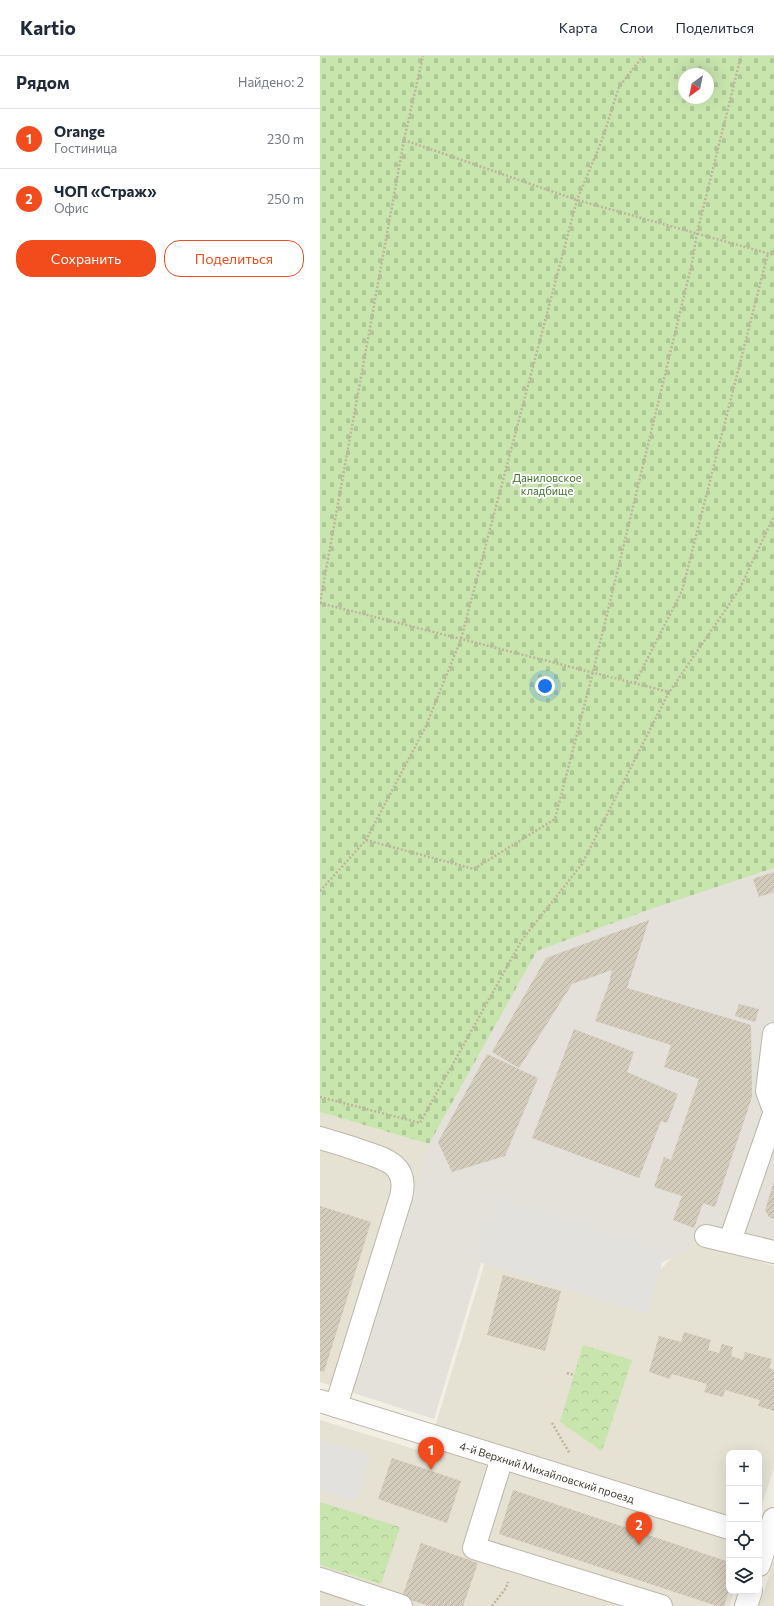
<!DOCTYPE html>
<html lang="ru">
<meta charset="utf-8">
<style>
:root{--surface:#fff;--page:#f6f6f7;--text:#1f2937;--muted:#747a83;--line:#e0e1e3;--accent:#f24b1c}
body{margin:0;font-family:Commissioner,sans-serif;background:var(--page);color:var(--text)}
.controls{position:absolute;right:12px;bottom:12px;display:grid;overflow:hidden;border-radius:8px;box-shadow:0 4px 16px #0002}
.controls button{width:36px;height:36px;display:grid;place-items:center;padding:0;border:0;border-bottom:1px solid var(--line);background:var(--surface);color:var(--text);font:20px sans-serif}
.compass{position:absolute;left:358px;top:12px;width:36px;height:36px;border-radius:50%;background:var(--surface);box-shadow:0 4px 16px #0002;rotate:213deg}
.you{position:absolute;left:225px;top:630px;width:14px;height:14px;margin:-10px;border:3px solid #fff;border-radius:50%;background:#1a73e8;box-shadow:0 0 0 6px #1a73e833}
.badge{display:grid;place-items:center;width:26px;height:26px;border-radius:50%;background:var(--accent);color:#fff;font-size:13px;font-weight:700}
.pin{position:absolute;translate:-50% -33px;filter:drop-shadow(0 1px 2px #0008)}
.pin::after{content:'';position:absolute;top:21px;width:14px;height:12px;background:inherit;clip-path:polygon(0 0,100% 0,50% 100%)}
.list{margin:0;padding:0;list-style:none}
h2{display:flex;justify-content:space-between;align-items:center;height:52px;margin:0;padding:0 16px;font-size:17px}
h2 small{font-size:13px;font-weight:400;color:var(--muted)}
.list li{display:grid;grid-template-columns:26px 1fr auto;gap:12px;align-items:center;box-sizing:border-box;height:60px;padding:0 16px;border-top:1px solid var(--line)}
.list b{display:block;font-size:15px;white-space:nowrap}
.list p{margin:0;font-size:13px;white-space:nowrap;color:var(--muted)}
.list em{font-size:13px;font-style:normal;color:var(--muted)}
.actions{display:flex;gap:8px;padding:12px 16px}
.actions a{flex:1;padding:9px 0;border:1px solid var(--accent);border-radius:16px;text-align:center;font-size:14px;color:var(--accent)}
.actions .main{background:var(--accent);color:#fff}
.icon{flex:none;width:22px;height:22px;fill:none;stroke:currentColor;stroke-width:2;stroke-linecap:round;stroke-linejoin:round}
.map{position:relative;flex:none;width:454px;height:1550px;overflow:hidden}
header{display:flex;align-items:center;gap:24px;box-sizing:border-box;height:56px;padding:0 20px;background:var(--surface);border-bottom:1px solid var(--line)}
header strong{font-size:19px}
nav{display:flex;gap:22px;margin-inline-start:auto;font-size:14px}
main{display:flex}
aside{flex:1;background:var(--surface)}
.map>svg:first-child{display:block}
.residential{fill:#e5e1d3}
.industrial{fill:#e4e0da}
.forest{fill:url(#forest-crowns)}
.cemetery{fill:url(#cemetery-stones);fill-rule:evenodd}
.parking{fill:#e2e1dd}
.building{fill:url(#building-hatch)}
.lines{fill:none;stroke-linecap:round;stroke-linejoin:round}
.minor-casing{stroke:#bdb7a8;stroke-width:24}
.path{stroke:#beb499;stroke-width:2.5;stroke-dasharray:2 2;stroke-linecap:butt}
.minor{stroke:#fff;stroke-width:22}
.labels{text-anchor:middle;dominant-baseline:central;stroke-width:3.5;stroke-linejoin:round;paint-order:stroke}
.park-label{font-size:11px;fill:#41732a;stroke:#fff}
.street-label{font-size:11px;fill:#443f35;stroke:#fff}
</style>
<header>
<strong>Kartio</strong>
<nav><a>Карта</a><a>Слои</a><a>Поделиться</a></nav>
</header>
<main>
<aside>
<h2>Рядом<small>Найдено: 2</small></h2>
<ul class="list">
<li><span class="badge">1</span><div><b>Orange</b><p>Гостиница</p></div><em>230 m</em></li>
<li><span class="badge">2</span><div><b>ЧОП «Страж»</b><p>Офис</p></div><em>250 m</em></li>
</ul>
<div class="actions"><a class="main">Сохранить</a><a>Поделиться</a></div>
</aside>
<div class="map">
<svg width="454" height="1550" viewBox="0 0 454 1550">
<defs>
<pattern id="forest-crowns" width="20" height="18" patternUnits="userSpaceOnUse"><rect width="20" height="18" fill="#c8e5ae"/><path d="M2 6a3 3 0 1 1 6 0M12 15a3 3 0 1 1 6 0" fill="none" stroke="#adc696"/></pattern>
<pattern id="cemetery-stones" width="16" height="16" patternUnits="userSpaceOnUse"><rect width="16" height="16" fill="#c8e5ae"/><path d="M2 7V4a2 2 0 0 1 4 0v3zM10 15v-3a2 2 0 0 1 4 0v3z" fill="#adc696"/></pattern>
<pattern id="building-hatch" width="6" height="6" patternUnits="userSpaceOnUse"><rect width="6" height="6" fill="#d3cbbb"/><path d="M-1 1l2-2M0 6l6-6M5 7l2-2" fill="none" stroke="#b6afa1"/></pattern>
</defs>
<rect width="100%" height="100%" fill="#f2efe5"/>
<g class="residential">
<polygon points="0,1056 109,1088 34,1337 0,1326"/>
<polygon points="176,1170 334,1220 370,1183 454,1210 454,1412 439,1458 439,1397 409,1397 409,1535 414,1535 409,1550 0,1550 0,1364 107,1397"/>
<polygon points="454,1504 454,1550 439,1550"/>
</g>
<polygon class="industrial" points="454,812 454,1192 386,1180 369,1194 335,1210 175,1161 114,1363 34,1337 109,1088 217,895 334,852"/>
<g class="forest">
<polygon points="263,1289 312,1304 282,1395 240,1366"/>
<polygon points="0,1446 80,1471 61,1528 0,1509"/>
</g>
<path class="cemetery" d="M0,0H454V812L334,852L217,895L109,1088L0,1056ZM364,18H388V42H364Z"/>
<g class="parking">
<polygon points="174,1141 346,1194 327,1258 155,1205"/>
<polygon points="0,1383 51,1399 36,1446 0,1434"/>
</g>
<g class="building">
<polygon points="454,816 454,836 439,841 433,823"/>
<polygon points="329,864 307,932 431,969 432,1041 395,1151 383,1147 374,1172 353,1164 362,1140 334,1131 344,1101 351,1104 379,1023 344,1011 351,989 275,965 289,928 292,914 252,928 199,1012 172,996 226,902"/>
<polygon points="419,948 439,953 435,966 415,960"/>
<polygon points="254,973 314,996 307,1016 358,1038 347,1067 341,1065 319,1122 212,1082"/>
<polygon points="167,998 218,1022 185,1100 132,1116 118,1086"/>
<polygon points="454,1125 454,1163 449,1161 445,1154"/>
<polygon points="0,1150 51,1166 4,1316 0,1315"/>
<polygon points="183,1219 241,1235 225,1295 167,1279"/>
<polygon points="364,1276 391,1284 388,1294 399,1297 402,1288 413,1291 411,1300 423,1304 425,1296 452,1303 449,1312 454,1314 454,1355 438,1350 440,1344 405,1334 403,1341 384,1336 387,1328 352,1318 350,1323 329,1316 339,1280 361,1286"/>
<polygon points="72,1402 141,1425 127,1467 58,1443"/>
<polygon points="193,1434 409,1506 409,1534 404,1550 397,1550 179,1478"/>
<polygon points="101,1487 158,1507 143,1550 109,1550 82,1541"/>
</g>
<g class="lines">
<g class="minor-casing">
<g id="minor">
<polyline points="454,978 447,1035 454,1054"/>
<path d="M0,1082C14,1086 28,1090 41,1095C66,1103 89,1109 81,1141L16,1350"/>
<polyline points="386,1180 454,1196"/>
<polyline points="410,1185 454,1058"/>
<path id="s1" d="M0,1345L409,1472"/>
<polyline points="182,1402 154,1492 341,1550"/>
<polyline points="439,1509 454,1463"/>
<polyline points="0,1523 81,1550"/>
<polyline points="426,1550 431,1535"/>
</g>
</g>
<g class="path">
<polyline points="84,84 257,144 454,199"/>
<polyline points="0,547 84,84 103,0"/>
<polyline points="0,547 349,636"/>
<polyline points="315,627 362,535 448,197"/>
<polyline points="46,784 154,813 235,763 273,616 372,207 377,177 421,0"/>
<polyline points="0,835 46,784 106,670 141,583 257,144 282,84 299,31 323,0"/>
<polyline points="0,1041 100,1067 202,884 262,808 348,638 419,534 454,460"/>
<polyline points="247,1317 254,1319"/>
<polyline points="232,1367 250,1398"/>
<polyline points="172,1550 186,1532 188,1526"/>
</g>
<use href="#minor" class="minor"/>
</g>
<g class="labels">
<g class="park-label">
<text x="227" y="421">Даниловское<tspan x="227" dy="13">кладбище</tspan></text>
</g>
<g class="street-label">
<text stroke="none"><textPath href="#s1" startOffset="238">4-й Верхний Михайловский проезд</textPath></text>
</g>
</g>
</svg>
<div class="controls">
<button>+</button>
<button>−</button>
<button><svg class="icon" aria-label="locate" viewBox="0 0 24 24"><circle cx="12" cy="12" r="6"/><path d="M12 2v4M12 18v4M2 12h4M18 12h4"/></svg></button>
<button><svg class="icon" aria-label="layers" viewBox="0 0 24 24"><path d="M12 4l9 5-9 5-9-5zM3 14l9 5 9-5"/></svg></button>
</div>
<svg class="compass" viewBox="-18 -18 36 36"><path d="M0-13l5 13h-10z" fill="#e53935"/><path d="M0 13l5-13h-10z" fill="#747a83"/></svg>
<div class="you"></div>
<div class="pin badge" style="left:111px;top:1414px">1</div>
<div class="pin badge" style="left:319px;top:1489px">2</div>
</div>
</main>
